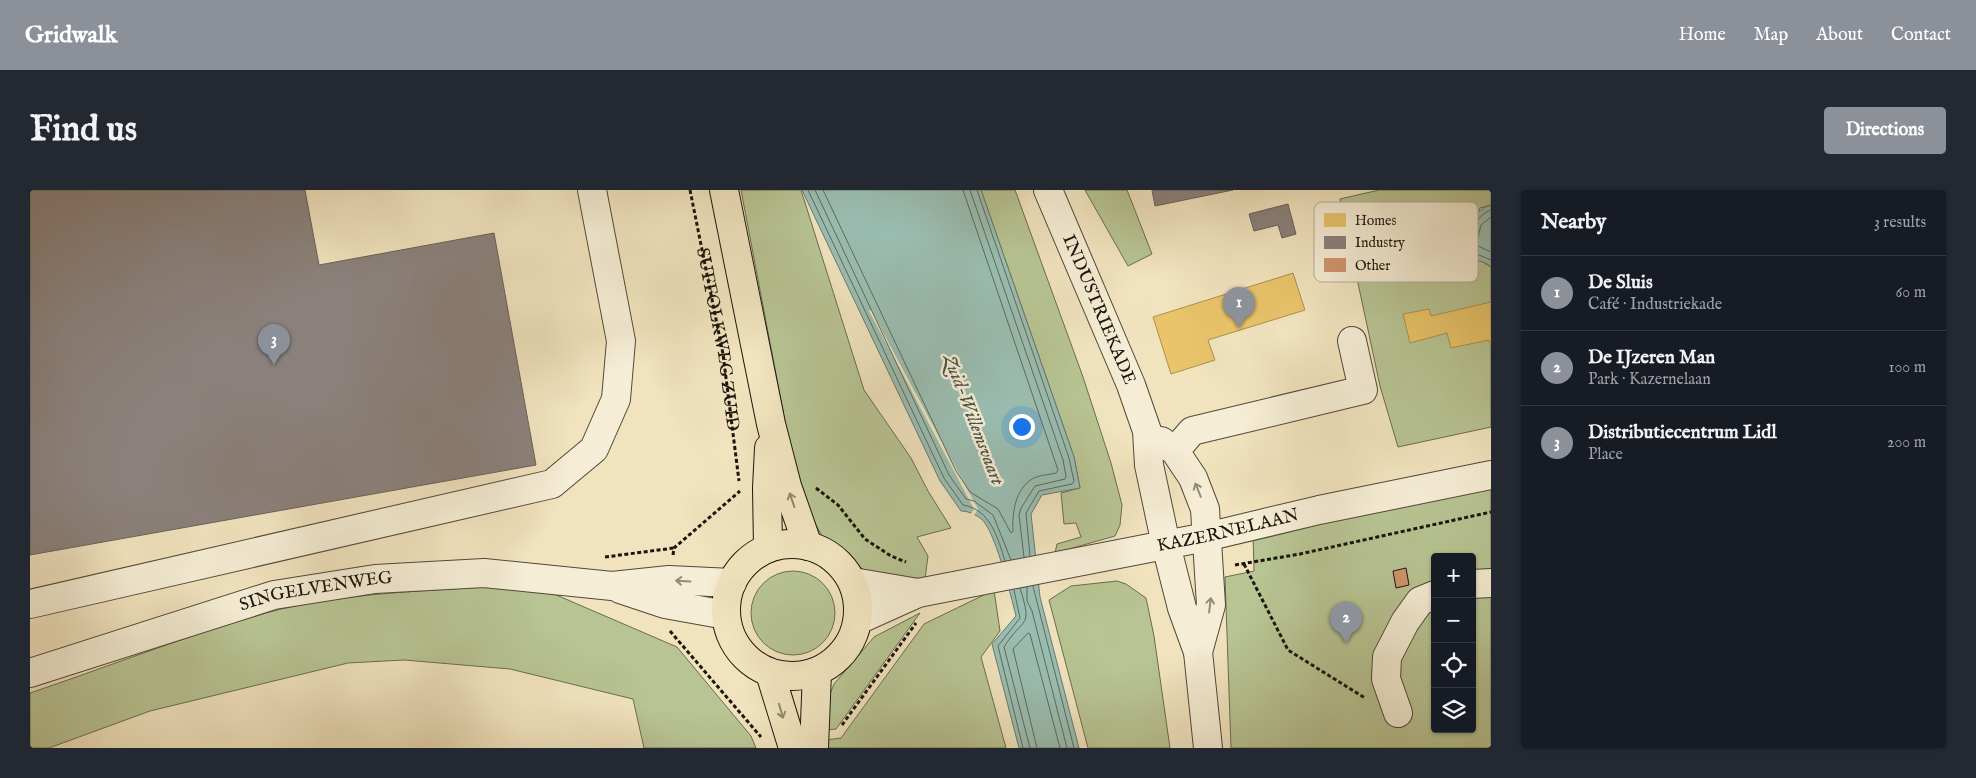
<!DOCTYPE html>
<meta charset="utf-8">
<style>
:root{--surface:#171b24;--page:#242831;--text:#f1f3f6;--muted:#9ea1a6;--line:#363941;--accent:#8c9099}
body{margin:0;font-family:"IM FELL English",serif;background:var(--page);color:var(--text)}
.controls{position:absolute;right:15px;bottom:15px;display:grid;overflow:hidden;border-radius:5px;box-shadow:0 1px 4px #0004}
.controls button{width:45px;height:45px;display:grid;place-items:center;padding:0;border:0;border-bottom:1px solid var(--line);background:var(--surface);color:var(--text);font:25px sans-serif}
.you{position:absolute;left:991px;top:236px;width:18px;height:18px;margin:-12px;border:4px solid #fff;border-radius:50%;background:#1a73e8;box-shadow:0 0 0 8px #1a73e833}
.badge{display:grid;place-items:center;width:32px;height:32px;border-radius:50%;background:var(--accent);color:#fff;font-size:16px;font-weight:700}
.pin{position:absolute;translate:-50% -41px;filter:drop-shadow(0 1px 2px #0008)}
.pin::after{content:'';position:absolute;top:26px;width:18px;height:15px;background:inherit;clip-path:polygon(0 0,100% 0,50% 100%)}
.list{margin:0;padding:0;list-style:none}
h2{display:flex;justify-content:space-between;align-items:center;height:65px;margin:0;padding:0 20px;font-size:21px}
h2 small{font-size:16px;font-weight:400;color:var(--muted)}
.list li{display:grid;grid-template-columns:32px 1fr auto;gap:15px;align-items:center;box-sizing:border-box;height:75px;padding:0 20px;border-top:1px solid var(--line)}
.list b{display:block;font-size:19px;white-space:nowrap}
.list p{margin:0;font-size:16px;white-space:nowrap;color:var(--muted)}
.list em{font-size:16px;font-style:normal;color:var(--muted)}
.icon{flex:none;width:28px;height:28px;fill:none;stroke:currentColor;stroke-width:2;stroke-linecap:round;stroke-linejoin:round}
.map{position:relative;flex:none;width:1461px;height:558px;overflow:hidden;border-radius:5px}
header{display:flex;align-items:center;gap:30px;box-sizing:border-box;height:70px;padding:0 25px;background:var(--accent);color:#fff}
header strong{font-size:24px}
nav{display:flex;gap:28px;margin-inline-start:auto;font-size:18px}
.intro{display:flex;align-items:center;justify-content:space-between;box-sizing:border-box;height:120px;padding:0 30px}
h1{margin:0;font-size:35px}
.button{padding:12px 22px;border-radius:5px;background:var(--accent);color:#fff;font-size:18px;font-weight:700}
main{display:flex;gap:30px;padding:0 30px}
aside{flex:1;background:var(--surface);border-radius:5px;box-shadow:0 1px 4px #0004}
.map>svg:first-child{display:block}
.green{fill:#b8c493;stroke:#6a6c50;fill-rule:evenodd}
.water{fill:#9abeb2;stroke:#687a70}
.pier{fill:#f0e3be}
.homes{fill:#e9c46a;stroke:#ac904e}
.industry{fill:#8a817c;stroke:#69615a}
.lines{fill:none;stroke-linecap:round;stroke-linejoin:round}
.shore{stroke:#5b6a5f;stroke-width:1}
.building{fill:#cf956e;stroke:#1c150c}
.minor-casing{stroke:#514838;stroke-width:30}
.major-casing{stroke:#1c150c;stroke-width:30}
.path{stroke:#1c150c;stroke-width:3;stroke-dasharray:4 2.5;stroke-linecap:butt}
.minor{stroke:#f5edd5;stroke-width:28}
.major{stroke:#f0e3be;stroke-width:28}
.oneway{stroke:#938c7b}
.oneway2{stroke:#91866e}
.labels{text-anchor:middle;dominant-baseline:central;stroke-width:5;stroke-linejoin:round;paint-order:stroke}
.street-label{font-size:18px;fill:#1c150c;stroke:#f5edd5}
.water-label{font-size:19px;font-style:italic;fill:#485046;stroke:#f5edd5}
.key{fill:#f5edd5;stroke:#b4ac99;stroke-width:1}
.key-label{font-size:14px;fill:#1c150c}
</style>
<header>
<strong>Gridwalk</strong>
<nav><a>Home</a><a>Map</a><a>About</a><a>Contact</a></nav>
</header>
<div class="intro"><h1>Find us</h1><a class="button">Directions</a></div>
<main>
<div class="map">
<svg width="1461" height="558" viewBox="0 0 1461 558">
<rect width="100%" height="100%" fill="#f0e3be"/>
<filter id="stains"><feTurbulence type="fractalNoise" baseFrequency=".004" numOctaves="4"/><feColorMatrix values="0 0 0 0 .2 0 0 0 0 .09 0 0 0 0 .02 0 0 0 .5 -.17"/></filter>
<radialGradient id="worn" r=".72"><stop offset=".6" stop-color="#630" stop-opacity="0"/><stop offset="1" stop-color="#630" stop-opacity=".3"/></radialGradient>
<g class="green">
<polygon points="711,0 771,0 834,200 881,268 898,301 921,338 887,347 898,366 895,389 853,386 835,381 792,346 769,305"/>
<polygon points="951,0 985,0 1053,187 1081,273 1092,315 1090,335 1085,346 1025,363 1027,354 1051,347 1046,333 1034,334 1031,303 1050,298 1044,267"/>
<polygon points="1055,0 1097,0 1122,64 1098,76"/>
<polygon points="1349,0 1461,0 1461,15 1450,18 1437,68 1446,68 1461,77 1461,237 1368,257 1350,196 1310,9"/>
<path d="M1461,299V558H1201L1195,387L1224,381L1223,344ZM1405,367H1442V539H1405Z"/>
<circle cx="763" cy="423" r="42"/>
<polygon points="1087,391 1096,394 1116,408 1124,446 1140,558 1058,558 1019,410 1041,396"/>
<path d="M455,397L524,404L647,457L721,546L726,558H614L603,509L480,479L374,470L318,473L120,521L19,558H0V503C74,478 148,449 222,427C297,404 378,402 455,397Z"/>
<polygon points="964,400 970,441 951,467 976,558 797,558 796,550 811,548 894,434"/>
<polygon points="890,423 806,539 796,540 796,514 804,494 844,447"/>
</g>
<g class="water">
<path d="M772,0H951L1044,267L1050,298L1012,305L1001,324L1010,407L1049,558H989L962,454L986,426C980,402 968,353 955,333C950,326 939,321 931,321L910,291Z"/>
<path d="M1461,15V77C1453,69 1441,71 1433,64C1436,43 1439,22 1461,15Z"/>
</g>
<polygon class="pier" points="841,120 948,319 943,327 940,325 944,319 839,121"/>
<g class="homes">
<polygon points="1263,83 1275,120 1178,150 1185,170 1141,184 1123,127"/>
<polygon points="1461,112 1461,158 1459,150 1421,158 1417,143 1380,153 1373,124 1399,119 1401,126"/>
</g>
<g class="industry">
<polygon points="0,0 275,0 289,75 464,43 506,275 0,365"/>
<polygon points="1122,0 1203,0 1125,16"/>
<polygon points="1258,14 1266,44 1252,48 1248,35 1224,41 1219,24"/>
</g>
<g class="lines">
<g class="shore">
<path d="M778,0L914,288L933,315C960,319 968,348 975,371"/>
<polyline points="785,0 919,285 936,309 944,311 963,325 981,370"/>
<path d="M793,0L926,281L940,302L968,319L981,343L983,341C982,323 985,300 1002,289C1009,285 1018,285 1026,283L1028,280L933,0"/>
<polyline points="940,0 1033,270 1036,286 1035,289 1005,296 991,318 989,325 994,367"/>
<polyline points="947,0 1039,268 1044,291 1042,294 1009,301 996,323 1000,366"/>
<path d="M1461,20C1444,26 1441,44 1439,61L1461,70"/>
<polyline points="1461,27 1451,35 1446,55 1461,62"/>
<polyline points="1003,396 1044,558"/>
<polyline points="997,397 997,411 1002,421 1037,558"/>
<path d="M990,398C1003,440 994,425 974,457L1000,558"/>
<polyline points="984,400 990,428 968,456 993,558"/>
<polyline points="1007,558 983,459 998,443 1000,444 1030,558"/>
</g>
</g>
<polygon class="building" points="1376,378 1379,395 1366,398 1363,381"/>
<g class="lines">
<g class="minor-casing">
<g id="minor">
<path id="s2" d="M1018,0L1101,195L1117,241L1119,275L1136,355L1152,418L1168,462L1178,558"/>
<polyline points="1131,251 1145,261 1163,288 1175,319 1181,415 1168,462"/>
<polyline points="1145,261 1162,241 1333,200 1322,151"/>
<polyline points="823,392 888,403"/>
<polyline points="1442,394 1461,393"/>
<polyline points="590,399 635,414 696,425"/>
<polyline points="0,414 522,294 564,259 586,209 591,151 562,0"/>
<path id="s3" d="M828,430L888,403L1176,347L1289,320L1461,285"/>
<path id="s4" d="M0,483L244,405L345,389L454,383L582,396L639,390L702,393"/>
<polyline points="1368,523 1356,489 1357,467 1375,432 1390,411 1405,405"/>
</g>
</g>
<g class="major-casing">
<g id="major">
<polyline points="694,0 741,234 757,296 778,356"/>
<circle cx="762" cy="420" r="66"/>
<polyline points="738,358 737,298 739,258"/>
<polyline points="740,483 763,558"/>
<polyline points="784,558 787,482"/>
</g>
</g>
<g class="path">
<path id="s1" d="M660,0L693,164L709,291"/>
<polyline points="786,298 808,315 835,349 861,366 876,372"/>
<polyline points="643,365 644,358 710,301"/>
<polyline points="575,367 644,358"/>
<polyline points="1214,374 1258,460 1335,508"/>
<polyline points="1205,375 1270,364 1461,322"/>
<polyline points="640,441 731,547"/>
<polyline points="812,535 886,433"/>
</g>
<use href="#minor" class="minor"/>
<use href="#major" class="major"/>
</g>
<defs><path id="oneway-shaft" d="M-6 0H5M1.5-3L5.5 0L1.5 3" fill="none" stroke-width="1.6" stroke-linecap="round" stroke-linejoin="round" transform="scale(1.25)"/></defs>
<g class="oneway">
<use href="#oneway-shaft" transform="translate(1168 300) rotate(-112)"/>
<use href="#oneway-shaft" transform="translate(653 391) rotate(-177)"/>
<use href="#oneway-shaft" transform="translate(1180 415) rotate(-83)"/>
</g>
<g class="oneway2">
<use href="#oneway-shaft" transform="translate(762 310) rotate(-109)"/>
<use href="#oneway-shaft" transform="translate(751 521) rotate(74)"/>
</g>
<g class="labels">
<g class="street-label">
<text stroke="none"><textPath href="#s2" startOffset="130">INDUSTRIEKADE</textPath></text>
<text stroke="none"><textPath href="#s1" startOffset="152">SUFFOLKWEG ZUID</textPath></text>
<text stroke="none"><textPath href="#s3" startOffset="382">KAZERNELAAN</textPath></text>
<text stroke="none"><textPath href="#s4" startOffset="298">SINGELVENWEG</textPath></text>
</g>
<g class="water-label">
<text transform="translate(943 230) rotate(69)">Zuid-Willemsvaart</text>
</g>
</g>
<rect x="1284" y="12" width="164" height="80" rx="8" class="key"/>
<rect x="1294" y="23" width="22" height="14" fill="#e9c46a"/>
<rect x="1294" y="46" width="22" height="13" fill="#8a817c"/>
<rect x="1294" y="68" width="22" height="14" fill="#cf956e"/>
<g class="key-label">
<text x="1325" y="35">Homes</text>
<text x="1325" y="57">Industry</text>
<text x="1325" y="80">Other</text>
</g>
<rect width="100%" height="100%" filter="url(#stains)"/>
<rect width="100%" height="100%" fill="url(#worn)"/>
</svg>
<div class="controls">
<button>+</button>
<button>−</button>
<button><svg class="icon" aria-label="locate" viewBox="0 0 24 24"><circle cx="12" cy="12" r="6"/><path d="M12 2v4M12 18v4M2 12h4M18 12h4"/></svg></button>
<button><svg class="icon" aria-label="layers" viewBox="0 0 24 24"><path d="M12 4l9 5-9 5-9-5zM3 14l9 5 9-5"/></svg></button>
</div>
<div class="you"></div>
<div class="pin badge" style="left:1209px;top:138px">1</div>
<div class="pin badge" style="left:1316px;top:453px">2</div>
<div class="pin badge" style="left:244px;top:175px">3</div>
</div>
<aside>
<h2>Nearby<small>3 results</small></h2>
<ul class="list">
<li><span class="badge">1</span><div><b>De Sluis</b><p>Café · Industriekade</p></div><em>60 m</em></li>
<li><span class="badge">2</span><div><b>De IJzeren Man</b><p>Park · Kazernelaan</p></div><em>100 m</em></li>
<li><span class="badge">3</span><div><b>Distributiecentrum Lidl</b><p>Place</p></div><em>200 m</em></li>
</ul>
</aside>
</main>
